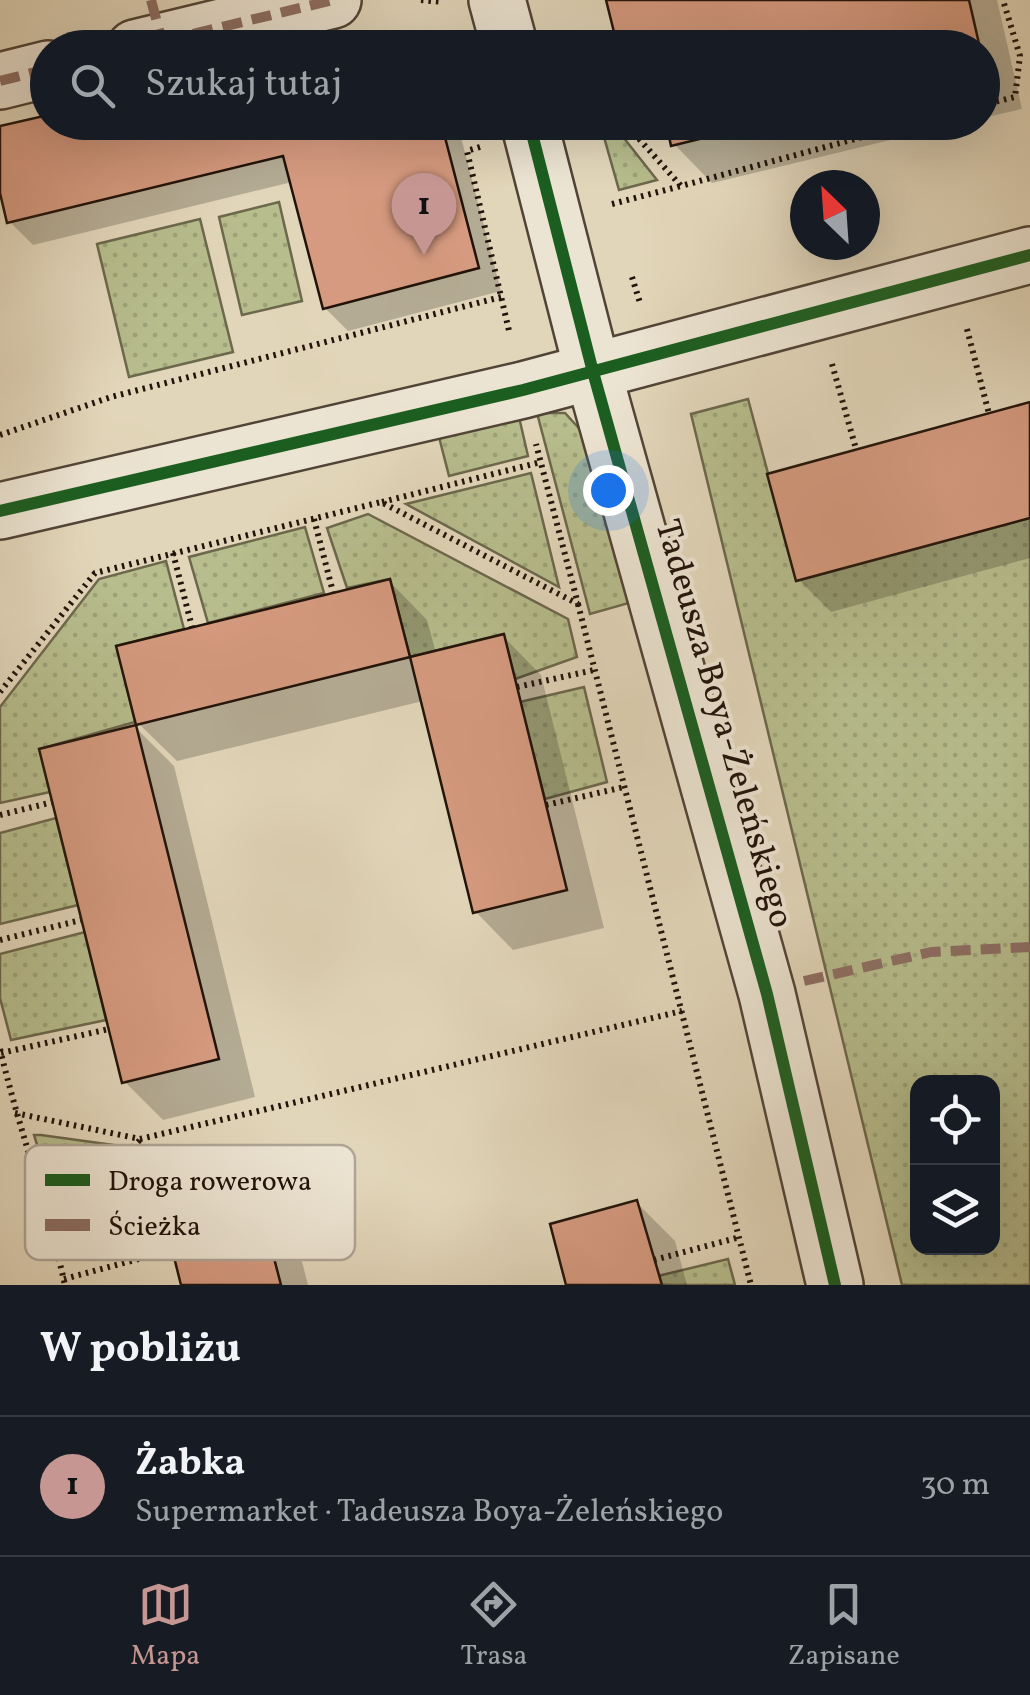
<!DOCTYPE html>
<html lang="pl">
<meta charset="utf-8">
<style>
:root{--surface:#171b24;--page:#20242c;--text:#f1f3f6;--muted:#9ea1a6;--line:#363941;--accent:#c59692}
body{margin:0;font-family:Vollkorn,serif;background:var(--page);color:var(--text)}
.controls{position:absolute;right:30px;bottom:30px;display:grid;overflow:hidden;border-radius:20px;box-shadow:0 10px 40px #0002}
.controls button{width:90px;height:90px;display:grid;place-items:center;padding:0;border:0;border-bottom:2px solid var(--line);background:var(--surface);color:var(--text);font:50px sans-serif}
.compass{position:absolute;left:790px;top:170px;width:90px;height:90px;border-radius:50%;background:var(--surface);box-shadow:0 10px 40px #0002;rotate:335deg}
.you{position:absolute;left:608px;top:490px;width:35px;height:35px;margin:-25px;border:8px solid #fff;border-radius:50%;background:#1a73e8;box-shadow:0 0 0 15px #1a73e833}
.badge{display:grid;place-items:center;width:65px;height:65px;border-radius:50%;background:var(--accent);color:#111;font-size:32px;font-weight:700}
.pin{position:absolute;translate:-50% -82px;filter:drop-shadow(0 2px 5px #0008)}
.pin::after{content:'';position:absolute;top:52px;width:35px;height:30px;background:inherit;clip-path:polygon(0 0,100% 0,50% 100%)}
.list{margin:0;padding:0;list-style:none}
h2{display:flex;justify-content:space-between;align-items:center;height:130px;margin:0;padding:0 40px;font-size:42px}
h2 small{font-size:32px;font-weight:400;color:var(--muted)}
.list li{display:grid;grid-template-columns:65px 1fr auto;gap:30px;align-items:center;box-sizing:border-box;height:140px;padding:0 40px;border-top:2px solid var(--line)}
.list b{display:block;font-size:38px;white-space:nowrap}
.list p{margin:0;font-size:32px;white-space:nowrap;color:var(--muted)}
.list em{font-size:32px;font-style:normal;color:var(--muted)}
.icon{flex:none;width:55px;height:55px;fill:none;stroke:currentColor;stroke-width:2;stroke-linecap:round;stroke-linejoin:round}
.map{position:relative;flex:none;width:1030px;height:1285px;overflow:hidden}
.search{position:absolute;background:var(--surface);box-shadow:0 10px 40px #0002;left:30px;right:30px;top:30px;height:110px;display:flex;align-items:center;gap:25px;box-sizing:border-box;padding:0 35px;border-radius:55px;color:var(--muted);font-size:38px}
.sheet{height:270px;background:var(--surface)}
nav{display:flex;justify-content:space-around;align-items:center;box-sizing:border-box;height:140px;border-top:2px solid var(--line);background:var(--surface);font-size:28px;color:var(--muted)}
nav a{display:grid;justify-items:center;gap:5px}
nav .on{color:var(--accent)}
.map>svg:first-child{display:block}
.grass{fill:url(#grass-dots);stroke:#6c684c;stroke-width:2.5;fill-rule:evenodd}
.shadow{fill:#0003}
.building{fill:#d59a7f;stroke:#21130a;stroke-width:2.5}
.lines{fill:none;stroke-linecap:round;stroke-linejoin:round}
.street-casing{stroke:#514436;stroke-width:60}
.path{stroke:#21130a;stroke-width:6;stroke-dasharray:2.5 5;stroke-linecap:butt}
.street{stroke:#ece4d2;stroke-width:55}
.quiet{stroke:#8d6e63;stroke-width:10;stroke-dasharray:20 10;stroke-linecap:butt}
.cycleway-casing{stroke:#ece4d2;stroke-width:19}
.cycleway{stroke:#1b5e20;stroke-width:12}
.labels{text-anchor:middle;dominant-baseline:central;stroke-width:8;stroke-linejoin:round;paint-order:stroke}
.street-label{font-size:35px;fill:#21130a;stroke:#ece4d2}
.key{fill:#ece4d2;stroke:#afa596;stroke-width:2.5}
.key-label{font-size:28px;fill:#21130a}
</style>
<div class="map">
<svg width="1030" height="1285" viewBox="0 0 1030 1285">
<defs>
<pattern id="grass-dots" width="8" height="8" patternUnits="userSpaceOnUse" patternTransform="scale(2.5)"><rect width="8" height="8" fill="#b7bd8d"/><path d="M2 2h.1M6 6h.1" fill="none" stroke="#9da278" stroke-width="1.8" stroke-linecap="round"/></pattern>
</defs>
<rect width="100%" height="100%" fill="#e2d6ba"/>
<filter id="stains"><feTurbulence type="fractalNoise" baseFrequency=".002" numOctaves="4"/><feColorMatrix values="0 0 0 0 .2 0 0 0 0 .09 0 0 0 0 .02 0 0 0 .5 -.17"/></filter>
<radialGradient id="worn" r=".72"><stop offset=".6" stop-color="#630" stop-opacity="0"/><stop offset="1" stop-color="#630" stop-opacity=".3"/></radialGradient>
<g class="grass">
<polygon points="600,123 612,123 657,180 619,190"/>
<polygon points="279,202 302,301 242,315 219,217"/>
<polygon points="200,219 233,352 129,377 97,244"/>
<path d="M748,399L797,581L1030,518V1285H902L691,414ZM918,1082H992V1248H918Z"/>
<polygon points="537,413 565,413 586,436 629,603 590,614"/>
<polygon points="519,417 528,456 449,476 439,437"/>
<polygon points="531,473 559,587 406,504"/>
<polygon points="368,514 568,619 577,657 515,679 503,634 410,657 390,579 347,588 327,528"/>
<polygon points="305,527 324,593 208,623 189,557"/>
<polygon points="166,561 184,629 117,646 135,722 40,749 50,792 0,803 0,707 99,579"/>
<polygon points="584,687 607,782 545,799 520,702"/>
<polygon points="56,818 78,905 0,924 0,833"/>
<polygon points="85,932 106,1020 11,1040 0,998 0,954"/>
<polygon points="34,1135 41,1135 120,1146 56,1206"/>
<polygon points="728,1259 735,1285 661,1285 658,1276"/>
</g>
<g class="shadow">
<polygon points="609,0 997,0 1022,109 982,118 982,48 620,48"/>
<polygon points="48,122 457,122 501,291 348,331 325,308 292,182 33,245 10,222 0,182 0,129"/>
<polygon points="668,122 965,122 712,183 674,144"/>
<polygon points="1030,405 1030,558 831,612 799,580"/>
<polygon points="389,581 427,620 436,653 503,636 541,675 604,928 513,950 475,911 423,701 177,761 138,723"/>
<polygon points="135,727 174,766 255,1097 163,1120 124,1081"/>
<polygon points="253,1180 291,1218 308,1285 184,1285"/>
<polygon points="637,1203 675,1241 687,1285 569,1285"/>
</g>
<g class="building">
<polygon points="606,0 969,0 980,48 618,48"/>
<polygon points="48,115 48,122 441,122 479,268 323,309 283,156 7,223 0,193 0,126"/>
<polygon points="666,122 769,122 671,146"/>
<polygon points="1030,402 1030,518 796,581 767,474"/>
<polygon points="390,579 410,657 136,725 116,646"/>
<polygon points="504,634 567,890 473,913 410,657"/>
<polygon points="136,725 219,1059 122,1083 39,749"/>
<polygon points="253,1177 281,1285 181,1285 160,1201"/>
<polygon points="637,1200 662,1285 566,1285 550,1224"/>
</g>
<g class="lines">
<g class="street-casing">
<g id="street">
<polyline points="497,0 510,48"/>
<polyline points="135,48 333,0"/>
<polyline points="0,81 48,69"/>
<polyline points="529,122 593,372 767,994 835,1285"/>
<polyline points="0,511 523,390 1030,255"/>
</g>
</g>
<g class="path">
<polyline points="421,0 443,2"/>
<polyline points="982,105 1015,97 1020,56 1003,0"/>
<polyline points="624,122 681,186 918,122"/>
<polyline points="480,147 467,151 510,335"/>
<polyline points="612,204 681,186"/>
<polyline points="632,277 640,303"/>
<polyline points="967,329 989,414"/>
<polyline points="832,364 856,449"/>
<polyline points="0,435 111,397 501,297"/>
<polyline points="382,502 541,462"/>
<polyline points="314,519 333,592"/>
<polyline points="173,553 192,627"/>
<polyline points="578,604 751,1285"/>
<polyline points="517,687 594,670"/>
<polyline points="0,692 95,573 381,502 578,604 536,444"/>
<polyline points="546,805 624,787"/>
<polyline points="0,815 53,802"/>
<polyline points="0,940 81,920"/>
<path d="M0,1049C19,1129 47,1205 65,1285"/>
<polyline points="1,1053 109,1029"/>
<polyline points="15,1113 140,1139 682,1011"/>
<polyline points="51,1225 140,1140"/>
<polyline points="654,1260 740,1237"/>
<polyline points="64,1279 172,1250"/>
</g>
<use href="#street" class="street"/>
<g class="quiet">
<polyline points="151,0 162,41"/>
<polyline points="135,48 333,0"/>
<polyline points="0,81 48,69"/>
<polyline points="804,981 931,952 1030,947"/>
</g>
<g class="cycleway-casing">
<g id="cycleway">
<polyline points="529,122 593,372 767,994 835,1285"/>
<polyline points="0,511 523,390 1030,255"/>
</g>
</g>
<use href="#cycleway" class="cycleway"/>
</g>
<g class="labels">
<g class="street-label">
<text transform="translate(723 724) rotate(74)">Tadeusza Boya-Żeleńskiego</text>
</g>
</g>
<rect x="25" y="1145" width="330" height="115" rx="15" class="key"/>
<rect x="45" y="1174" width="45" height="12" fill="#1b5e20"/>
<rect x="45" y="1219" width="45" height="12" fill="#8d6e63"/>
<g class="key-label">
<text x="108" y="1190">Droga rowerowa</text>
<text x="108" y="1235">Ścieżka</text>
</g>
<rect width="100%" height="100%" filter="url(#stains)"/>
<rect width="100%" height="100%" fill="url(#worn)"/>
</svg>
<div class="controls">
<button><svg class="icon" aria-label="locate" viewBox="0 0 24 24"><circle cx="12" cy="12" r="6"/><path d="M12 2v4M12 18v4M2 12h4M18 12h4"/></svg></button>
<button><svg class="icon" aria-label="layers" viewBox="0 0 24 24"><path d="M12 4l9 5-9 5-9-5zM3 14l9 5 9-5"/></svg></button>
</div>
<svg class="compass" viewBox="-18 -18 36 36"><path d="M0-13l5 13h-10z" fill="#e53935"/><path d="M0 13l5-13h-10z" fill="#9ea1a6"/></svg>
<div class="you"></div>
<div class="pin badge" style="left:424px;top:255px">1</div>
<div class="search"><svg class="icon" aria-label="search" viewBox="0 0 24 24"><circle cx="10" cy="10" r="6"/><path d="M15 15l6 6"/></svg>Szukaj tutaj</div>
</div>
<section class="sheet">
<h2>W pobliżu<small></small></h2>
<ul class="list">
<li><span class="badge">1</span><div><b>Żabka</b><p>Supermarket · Tadeusza Boya-Żeleńskiego</p></div><em>30 m</em></li>
</ul>
</section>
<nav>
<a class="on"><svg class="icon" aria-label="map" viewBox="0 0 24 24"><path d="M3 6l6-2 6 2 6-2v14l-6 2-6-2-6 2zM9 4v14M15 6v14"/></svg>Mapa</a>
<a><svg class="icon" aria-label="directions" viewBox="0 0 24 24"><path d="M12 3l9 9-9 9-9-9zM9 14v-3h6M13 9l2 2-2 2"/></svg>Trasa</a>
<a><svg class="icon" aria-label="saved" viewBox="0 0 24 24"><path d="M7 4h10v16l-5-4-5 4z"/></svg>Zapisane</a>
</nav>
